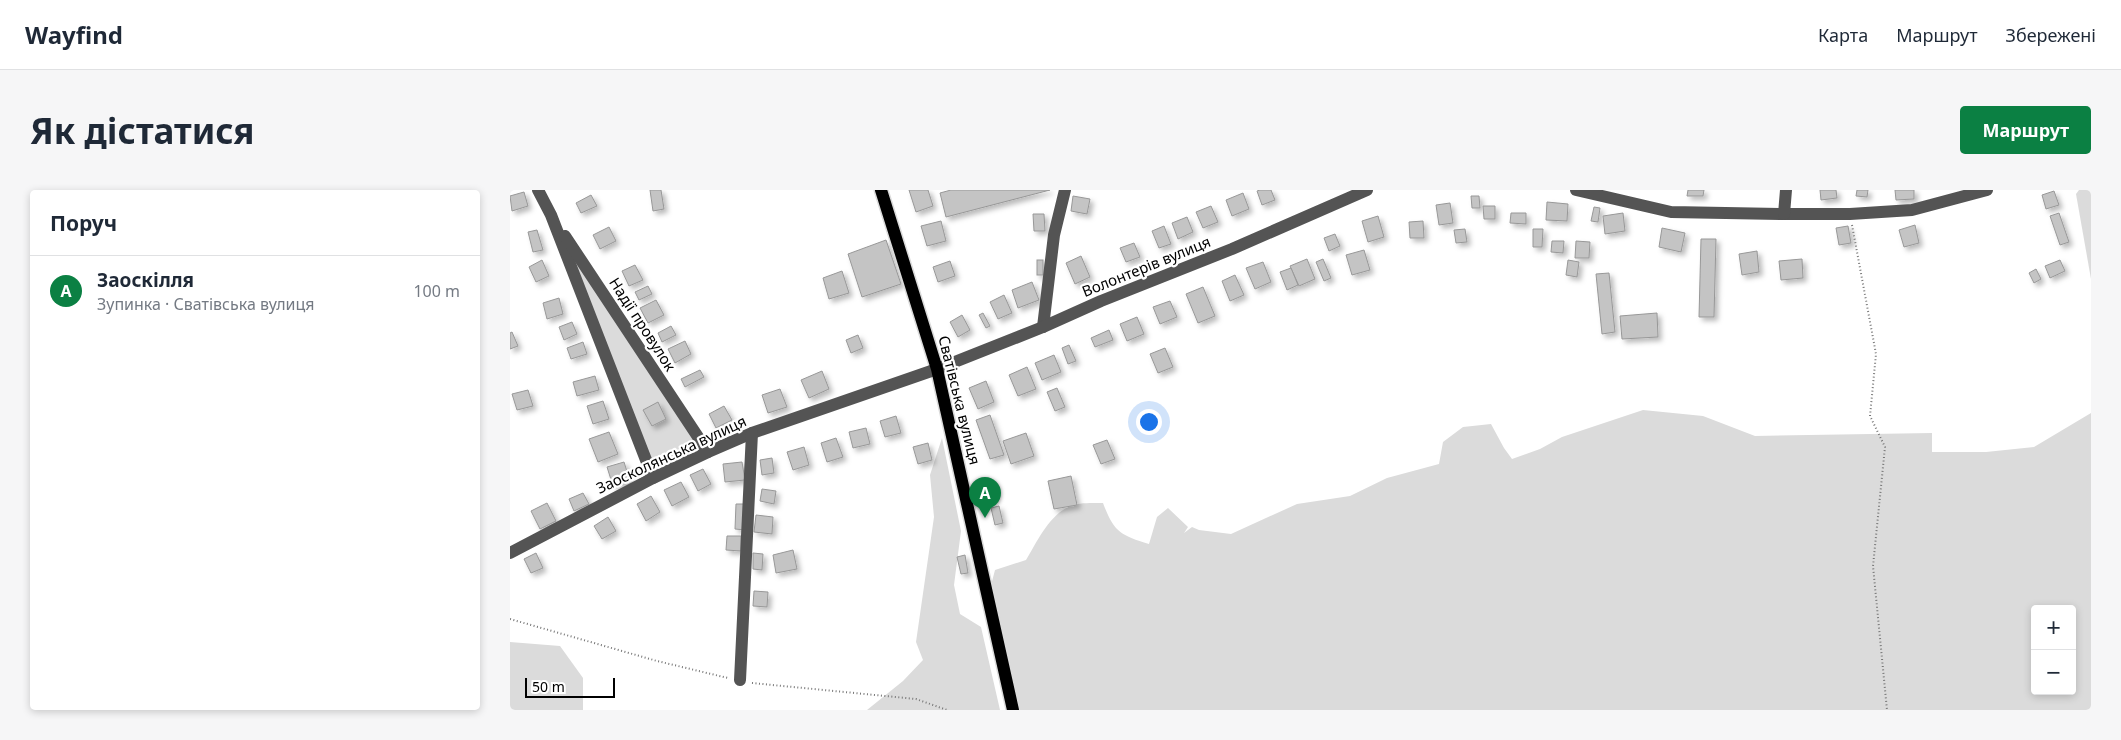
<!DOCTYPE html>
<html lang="uk">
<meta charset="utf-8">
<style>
:root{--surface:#fff;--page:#f6f6f7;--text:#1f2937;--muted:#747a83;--line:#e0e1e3;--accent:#0b8043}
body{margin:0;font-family:"Noto Sans",sans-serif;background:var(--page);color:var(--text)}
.controls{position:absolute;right:15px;bottom:15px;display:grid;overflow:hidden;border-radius:5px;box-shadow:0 2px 8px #0003}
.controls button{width:45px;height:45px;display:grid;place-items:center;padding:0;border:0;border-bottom:1px solid var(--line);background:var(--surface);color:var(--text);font:25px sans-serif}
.scale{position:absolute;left:15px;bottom:12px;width:90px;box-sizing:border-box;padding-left:5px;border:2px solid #000;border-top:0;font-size:14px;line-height:18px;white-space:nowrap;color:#000;-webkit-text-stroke:4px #fff;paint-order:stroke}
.you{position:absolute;left:638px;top:231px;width:18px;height:18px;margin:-12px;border:4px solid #fff;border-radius:50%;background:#1a73e8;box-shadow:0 0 0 8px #1a73e833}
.badge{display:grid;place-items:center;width:32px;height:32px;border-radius:50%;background:var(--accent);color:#fff;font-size:16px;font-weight:700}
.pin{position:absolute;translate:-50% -41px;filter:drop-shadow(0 1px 2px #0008)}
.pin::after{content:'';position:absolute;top:26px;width:18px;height:15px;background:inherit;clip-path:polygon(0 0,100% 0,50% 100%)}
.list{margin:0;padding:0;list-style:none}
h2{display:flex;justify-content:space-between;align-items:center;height:65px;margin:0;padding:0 20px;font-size:21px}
h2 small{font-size:16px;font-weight:400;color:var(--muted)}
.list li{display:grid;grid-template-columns:32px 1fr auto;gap:15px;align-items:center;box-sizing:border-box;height:70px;padding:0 20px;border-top:1px solid var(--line)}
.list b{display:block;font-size:19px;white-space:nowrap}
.list p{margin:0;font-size:16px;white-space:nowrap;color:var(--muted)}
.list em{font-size:16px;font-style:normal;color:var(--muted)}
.map{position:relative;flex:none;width:1581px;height:520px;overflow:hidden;border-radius:5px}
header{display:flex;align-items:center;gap:30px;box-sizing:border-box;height:70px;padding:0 25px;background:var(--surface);border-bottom:1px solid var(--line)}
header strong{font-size:24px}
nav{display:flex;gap:28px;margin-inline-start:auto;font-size:18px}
.intro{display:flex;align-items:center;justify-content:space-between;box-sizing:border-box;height:120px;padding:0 30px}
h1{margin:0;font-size:35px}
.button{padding:12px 22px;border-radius:5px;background:var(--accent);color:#fff;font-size:18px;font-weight:700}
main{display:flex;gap:30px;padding:0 30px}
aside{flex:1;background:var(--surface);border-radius:5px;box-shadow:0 2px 8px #0003}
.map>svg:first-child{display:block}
.green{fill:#dbdbdb;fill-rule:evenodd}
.building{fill:#c4c4c4;stroke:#989898;filter:url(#shadow)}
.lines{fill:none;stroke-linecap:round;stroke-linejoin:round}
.major-casing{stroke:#dbdbdb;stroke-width:15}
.path{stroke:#767676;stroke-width:2;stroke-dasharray:1 2.5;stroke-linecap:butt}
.minor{stroke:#545454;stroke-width:12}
.major{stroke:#000;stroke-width:12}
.labels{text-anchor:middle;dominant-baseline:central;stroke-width:4.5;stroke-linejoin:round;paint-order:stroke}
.street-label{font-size:15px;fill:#000;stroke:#fff}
</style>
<header>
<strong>Wayfind</strong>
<nav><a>Карта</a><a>Маршрут</a><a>Збережені</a></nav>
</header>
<div class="intro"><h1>Як дістатися</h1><a class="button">Маршрут</a></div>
<main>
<aside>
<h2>Поруч<small></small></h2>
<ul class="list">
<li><span class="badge">A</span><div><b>Заоскілля</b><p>Зупинка · Сватівська вулиця</p></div><em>100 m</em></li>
</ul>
</aside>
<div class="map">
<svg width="1581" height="520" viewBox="0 0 1581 520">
<defs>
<filter id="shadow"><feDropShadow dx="3.5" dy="3.5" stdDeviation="2.5" flood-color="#0004"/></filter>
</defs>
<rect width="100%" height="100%" fill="#fff"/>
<g class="green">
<polygon points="1569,0 1581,0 1581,89 1566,4"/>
<polygon points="41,25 198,262 143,288"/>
<path d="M1133,220L1193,226L1245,246L1422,243V262H1476L1524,257L1581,223V520H508L480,399L485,380L516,370C527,352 538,327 558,317C568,312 582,313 593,313C604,342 610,345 639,354L647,327L658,318L678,337L674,343L682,337L689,340L721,344L787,314L840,306L877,288L929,274L933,252L953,237L981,234L994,258L1002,269L1030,259L1052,247ZM1525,419H1562V501H1525Z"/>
<polygon points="432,248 451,341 444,395 450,424 471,437 490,520 357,520 393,491 413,470 406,452 424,327 420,285"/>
<polygon points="0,452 50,456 73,488 73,520 0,520"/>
</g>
<g class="building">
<polygon points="140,0 151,0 154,19 143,21"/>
<polygon points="399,0 418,0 423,16 406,22"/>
<polygon points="441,0 540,0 436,27 430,3"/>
<polygon points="750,0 761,0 765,10 752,15 747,1"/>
<polygon points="1178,0 1194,0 1193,6 1177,6"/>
<polygon points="1310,0 1326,0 1327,8 1311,10"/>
<polygon points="1347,0 1358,0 1357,7 1346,6"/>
<polygon points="1385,0 1404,0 1404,9 1386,10"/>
<polygon points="1544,1 1549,15 1536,19 1532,5"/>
<polygon points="14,2 18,16 2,21 0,6"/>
<polygon points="733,3 739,19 722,26 716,10"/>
<polygon points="81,5 87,16 71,23 66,13"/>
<polygon points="563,6 580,9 577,24 561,21"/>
<polygon points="961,6 969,6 970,18 962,18"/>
<polygon points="1037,12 1058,14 1057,31 1036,30"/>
<polygon points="940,13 943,33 929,35 926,15"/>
<polygon points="701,16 708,32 693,38 686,22"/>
<polygon points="973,16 985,16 985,29 974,29"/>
<polygon points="1084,17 1090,18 1088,32 1081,31"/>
<polygon points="1001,23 1016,23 1016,34 1000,33"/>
<polygon points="1113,23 1115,41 1095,44 1093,26"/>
<polygon points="1549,23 1559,52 1550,55 1540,26"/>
<polygon points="523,24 534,24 535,41 524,41"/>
<polygon points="868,26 874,47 858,52 852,31"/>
<polygon points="677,27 683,42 668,49 662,33"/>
<polygon points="431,31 436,51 417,56 411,36"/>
<polygon points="913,31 914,48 900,48 899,32"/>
<polygon points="1405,35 1409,53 1394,57 1389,40"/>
<polygon points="654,36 661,54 649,58 642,41"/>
<polygon points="1338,36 1341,53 1329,55 1326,38"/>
<polygon points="99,37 106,51 90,59 83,45"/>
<polygon points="1152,38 1175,43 1171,62 1149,57"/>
<polygon points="955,39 957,52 946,53 944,40"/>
<polygon points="1023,39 1033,39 1032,57 1023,57"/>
<polygon points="27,40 33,60 23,62 18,42"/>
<polygon points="825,44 830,56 819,61 814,48"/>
<polygon points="1191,49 1206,49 1204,127 1189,127"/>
<polygon points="376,50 391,94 352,107 338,64"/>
<polygon points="1042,51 1054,51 1053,63 1041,62"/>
<polygon points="1066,51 1080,52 1079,68 1065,68"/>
<polygon points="624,53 630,67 616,72 610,58"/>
<polygon points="854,60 860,80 842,85 836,65"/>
<polygon points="1247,61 1249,82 1232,85 1229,64"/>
<polygon points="571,66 580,87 565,94 556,73"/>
<polygon points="797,69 805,89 789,96 780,76"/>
<polygon points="813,69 821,88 814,91 806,72"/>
<polygon points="1292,69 1293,88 1271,90 1269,71"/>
<polygon points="32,70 39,86 26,92 19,77"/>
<rect x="527" y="70" width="6" height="15"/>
<polygon points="1058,70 1069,72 1067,87 1056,85"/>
<polygon points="1550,70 1555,81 1540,88 1535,76"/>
<polygon points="440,71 445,86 428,92 423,77"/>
<polygon points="753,72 761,92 745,99 736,78"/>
<polygon points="125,75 133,90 119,96 112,81"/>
<polygon points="781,78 788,95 777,100 770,82"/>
<polygon points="1526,79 1531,89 1524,93 1519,83"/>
<polygon points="332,81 339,103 319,109 313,88"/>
<polygon points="1099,83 1105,142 1092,144 1086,84"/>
<polygon points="725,85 734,105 720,111 712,91"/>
<polygon points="522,92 529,110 508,118 502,100"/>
<polygon points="138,96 142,104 129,110 125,102"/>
<polygon points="693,97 705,126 688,133 676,104"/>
<polygon points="494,105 502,123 488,129 480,112"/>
<polygon points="49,108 53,124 37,129 33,113"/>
<polygon points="146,110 154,125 138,133 130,118"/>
<polygon points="660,111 667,127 650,134 643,117"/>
<polygon points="473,123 480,136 476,138 469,125"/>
<polygon points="1147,123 1148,147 1112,149 1110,126"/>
<polygon points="452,125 460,140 448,147 440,132"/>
<polygon points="627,127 634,144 617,151 610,134"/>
<polygon points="62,132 67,144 54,150 49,137"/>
<polygon points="161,136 166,145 152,152 148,143"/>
<polygon points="599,140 603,150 585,157 581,148"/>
<polygon points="2,142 8,156 0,159 0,143"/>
<polygon points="348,145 353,158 341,163 336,150"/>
<polygon points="175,151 181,164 165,173 158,159"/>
<polygon points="73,152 77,164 61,169 57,158"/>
<polygon points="559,155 566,171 558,174 552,158"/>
<polygon points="655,158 663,177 648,183 640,164"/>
<polygon points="544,165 551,182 532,190 525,173"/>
<polygon points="517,177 526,199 508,206 499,185"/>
<polygon points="190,180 194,187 175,197 171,189"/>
<polygon points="312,181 319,199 299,208 291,190"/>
<polygon points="85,186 89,200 67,206 63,192"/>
<polygon points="476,191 484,212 468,219 459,198"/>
<polygon points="547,198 555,217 545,221 537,202"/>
<polygon points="270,199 277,217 258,223 252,205"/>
<polygon points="18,200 23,216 7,220 2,204"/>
<polygon points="93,211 99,229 83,234 77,216"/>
<polygon points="148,212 156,229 142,236 133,220"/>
<polygon points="214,216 222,230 206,238 199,224"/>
<polygon points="480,225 494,265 480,269 466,230"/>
<polygon points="386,226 391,243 375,247 370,231"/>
<polygon points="356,238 360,254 343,258 339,242"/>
<polygon points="99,242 108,264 88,272 79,249"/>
<polygon points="516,243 524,266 501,274 493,251"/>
<polygon points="326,248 333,267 317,272 311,253"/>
<polygon points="597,250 605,269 591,274 583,255"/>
<polygon points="418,253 422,270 408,274 403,257"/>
<polygon points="294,257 299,275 283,280 277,262"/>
<polygon points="262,268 264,283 252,285 250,270"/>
<polygon points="114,272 120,291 103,296 97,277"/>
<polygon points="232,272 235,290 215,292 213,274"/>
<polygon points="193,279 201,294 188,301 180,285"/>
<polygon points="561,286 567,315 544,319 538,291"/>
<polygon points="171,292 179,307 162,316 154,300"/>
<polygon points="252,299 266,301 264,314 250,311"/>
<polygon points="73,303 79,314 64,321 59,309"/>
<polygon points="141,306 150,322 136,331 127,314"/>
<polygon points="37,313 46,331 30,339 21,321"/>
<polygon points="226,314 237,314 235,340 225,339"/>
<polygon points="489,316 493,333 485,335 481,318"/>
<polygon points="246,325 263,327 262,344 244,342"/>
<polygon points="98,327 106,341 92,349 84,336"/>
<polygon points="217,346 231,346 231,361 216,360"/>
<polygon points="283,360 287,379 266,383 263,365"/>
<polygon points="26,363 33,378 21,383 14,369"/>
<polygon points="243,363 253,364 252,380 243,379"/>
<polygon points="455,365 458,383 451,384 447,367"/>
<polygon points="244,401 258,402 257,417 243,416"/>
</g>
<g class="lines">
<g class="major-casing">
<polyline id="major" points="371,0 427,179 503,520"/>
</g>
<g class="path">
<polyline points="1342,35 1366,164 1360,226 1375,257 1363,376 1377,520"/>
<polyline points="0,429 147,471 218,488"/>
<polyline points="242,493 406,509 437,520"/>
</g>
<g class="minor">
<polyline points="28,0 41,25 143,288"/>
<polyline points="1066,0 1161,22 1274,24 1340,24 1402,20 1477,0"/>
<polyline points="1274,24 1276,0"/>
<polyline points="55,46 198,262"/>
<polyline points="533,137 544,45 555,0"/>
<polyline points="0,363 143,288 198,262 242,243 427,179 533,137 591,111 722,59 857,0"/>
<polyline points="230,490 242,243"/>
</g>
<use href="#major" class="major"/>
</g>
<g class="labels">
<g class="street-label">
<text transform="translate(636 76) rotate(-22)">Волонтерів вулиця</text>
<text transform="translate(133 134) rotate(57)">Надії провулок</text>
<text transform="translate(450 210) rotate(76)">Сватівська вулиця</text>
<text transform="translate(161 264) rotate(-25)">Заосколянська вулиця</text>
</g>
</g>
</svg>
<div class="controls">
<button>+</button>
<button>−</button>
</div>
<div class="scale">50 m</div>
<div class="you"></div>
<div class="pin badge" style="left:475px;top:328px">A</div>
</div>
</main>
